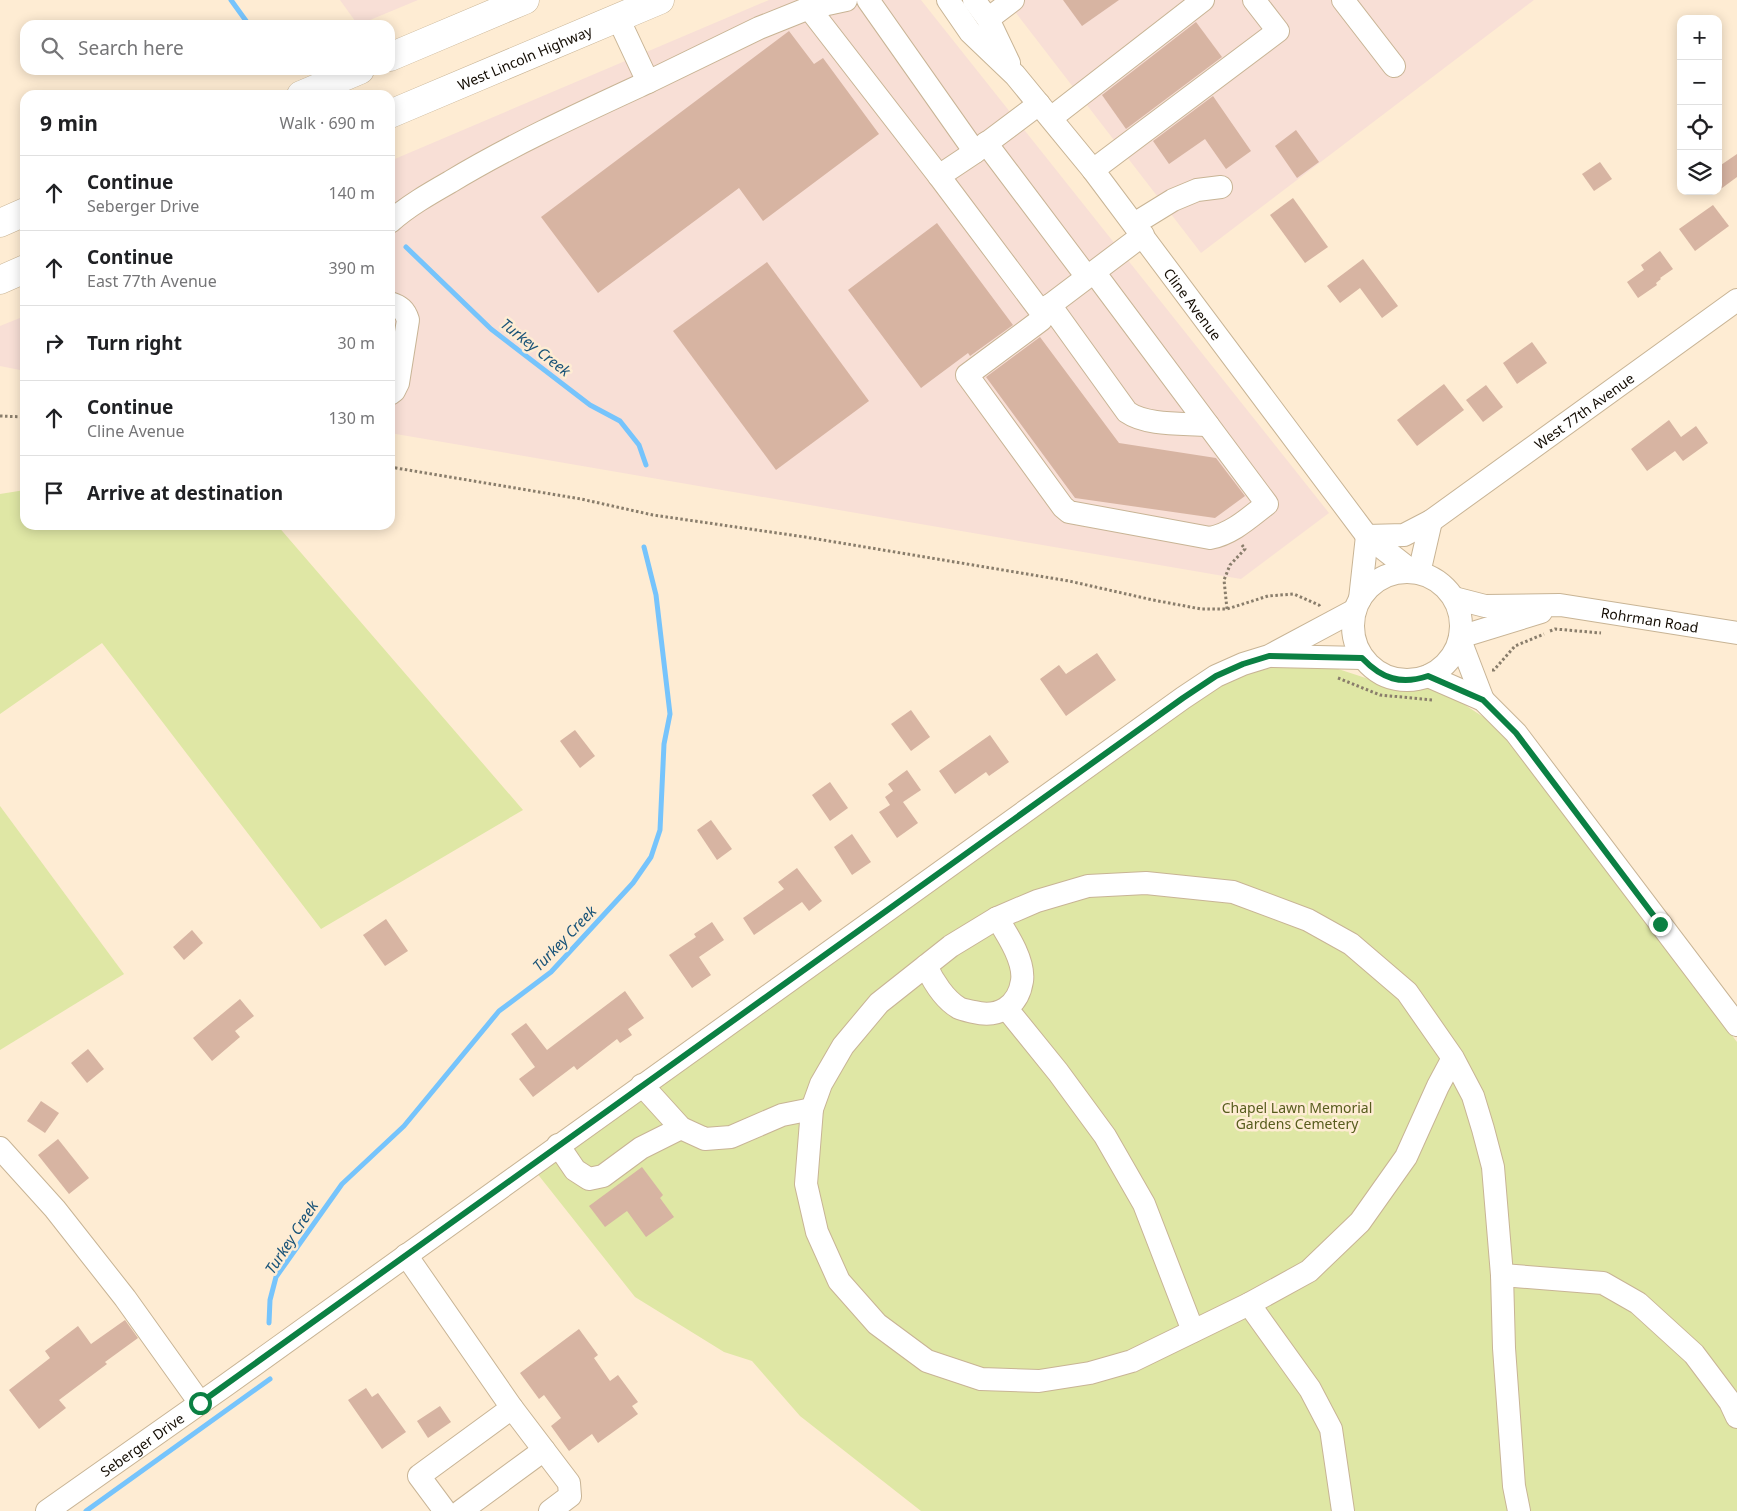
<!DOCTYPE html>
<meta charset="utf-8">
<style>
:root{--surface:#fff;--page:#f2f2f2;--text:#202124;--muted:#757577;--line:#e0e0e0}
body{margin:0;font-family:"Noto Sans",sans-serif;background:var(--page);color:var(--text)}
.controls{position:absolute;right:15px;top:15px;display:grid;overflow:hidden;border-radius:10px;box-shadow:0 2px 12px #0003}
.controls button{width:45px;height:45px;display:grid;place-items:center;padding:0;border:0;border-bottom:1px solid var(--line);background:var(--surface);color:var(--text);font:25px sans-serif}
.stop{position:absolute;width:15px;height:15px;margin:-11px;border:4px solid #0b8043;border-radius:50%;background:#fff}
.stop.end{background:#0b8043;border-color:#fff;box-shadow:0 1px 5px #0008}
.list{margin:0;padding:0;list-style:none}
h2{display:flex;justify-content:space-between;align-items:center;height:65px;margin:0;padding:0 20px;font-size:21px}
h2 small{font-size:16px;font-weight:400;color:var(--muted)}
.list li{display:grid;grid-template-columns:32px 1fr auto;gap:15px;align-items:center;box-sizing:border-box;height:75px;padding:0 20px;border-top:1px solid var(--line)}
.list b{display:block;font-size:19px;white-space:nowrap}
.list p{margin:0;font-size:16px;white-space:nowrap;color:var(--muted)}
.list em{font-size:16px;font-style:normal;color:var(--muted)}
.icon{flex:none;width:28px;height:28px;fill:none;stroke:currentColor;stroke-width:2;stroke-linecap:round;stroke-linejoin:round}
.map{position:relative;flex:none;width:1737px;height:1511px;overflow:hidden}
.search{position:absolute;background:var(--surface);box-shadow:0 2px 12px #0003;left:20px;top:20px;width:375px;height:55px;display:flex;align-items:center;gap:12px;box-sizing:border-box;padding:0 18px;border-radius:15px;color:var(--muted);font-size:19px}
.panel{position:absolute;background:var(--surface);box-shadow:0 2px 12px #0003;left:20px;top:90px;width:375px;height:440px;border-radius:15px}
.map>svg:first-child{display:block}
.commercial{fill:#f8dfd6}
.green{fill:#dfe7a5}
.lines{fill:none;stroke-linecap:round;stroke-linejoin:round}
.stream{stroke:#76c4fc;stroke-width:5}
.building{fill:#d7b4a2}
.minor-casing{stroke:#c8b495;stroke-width:24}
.major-casing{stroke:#c8b495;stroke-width:29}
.path{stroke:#897d6b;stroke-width:3;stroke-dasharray:2.5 2.5;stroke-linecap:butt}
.minor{stroke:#fff;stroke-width:22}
.major{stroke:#fff;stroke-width:28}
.route{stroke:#0b8043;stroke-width:6}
.labels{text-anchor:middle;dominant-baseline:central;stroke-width:5;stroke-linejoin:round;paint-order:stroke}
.street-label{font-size:14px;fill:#120b02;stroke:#feecd3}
.park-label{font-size:14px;fill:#575c1d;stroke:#feecd3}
.water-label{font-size:15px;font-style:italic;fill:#195378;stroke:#feecd3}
</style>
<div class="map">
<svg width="1737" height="1511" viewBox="0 0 1737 1511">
<rect width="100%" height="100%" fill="#feecd3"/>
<g class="commercial">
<polygon points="340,0 418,0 358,25"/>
<polygon points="769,0 921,0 1329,513 1241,579 390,433 390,161"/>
<polygon points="1006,0 1534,0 1201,253"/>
<polygon points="25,316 25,371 0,366 0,326"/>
</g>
<g class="green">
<polygon points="25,490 25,525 277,525 523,810 321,929 102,643 0,714 0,494"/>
<polygon points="1326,665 1384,684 1424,687 1459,701 1491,722 1521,753 1737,1042 1737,1511 921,1511 800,1416 752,1361 724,1352 635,1297 536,1172 1224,682 1253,672 1281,666"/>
<polygon points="0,806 124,974 0,1050"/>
</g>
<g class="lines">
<g class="stream">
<polyline points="231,0 249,25"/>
<polyline points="406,247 491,329 590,405 620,421 639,445 646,465"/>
<polyline points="269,1323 270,1300 276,1277 342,1184 404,1126 499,1011 551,972 633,883 651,857 660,830 664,744 670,714 656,595 644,547"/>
<polyline points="86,1511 270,1379"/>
</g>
</g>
<g class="building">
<polygon points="1063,0 1119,0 1082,26"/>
<polygon points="1196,22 1222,57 1126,129 1102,95"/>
<polygon points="789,31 814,64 823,58 879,134 763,221 739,188 598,293 541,217"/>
<polygon points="1213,96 1251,151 1226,169 1205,139 1169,164 1153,141"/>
<polygon points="1296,130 1319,162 1297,178 1275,146"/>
<polygon points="1737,154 1737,177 1718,191 1718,167"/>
<polygon points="1600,162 1612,179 1594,191 1582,174"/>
<polygon points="1293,198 1328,247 1305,263 1270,215"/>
<polygon points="1713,205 1729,226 1695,251 1679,229"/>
<polygon points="937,223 1013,325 970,356 968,353 921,388 848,290"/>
<polygon points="1660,251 1673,269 1660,278 1661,279 1656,283 1657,285 1638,298 1627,282 1644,270 1641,265"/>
<polygon points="1363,259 1398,306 1382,318 1360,288 1340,303 1327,286"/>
<polygon points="767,262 869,401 776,470 673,331"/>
<polygon points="1040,337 1119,443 1216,458 1245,496 1215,518 1075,498 986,377"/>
<polygon points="1532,342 1547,363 1517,384 1503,363"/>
<polygon points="1444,384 1464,410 1417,446 1397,420"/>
<polygon points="1486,385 1503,407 1483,422 1466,400"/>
<polygon points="1669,420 1681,437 1696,426 1708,443 1683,461 1675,451 1647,471 1631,449"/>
<polygon points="1097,653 1116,680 1066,716 1040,679 1059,665 1066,674"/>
<polygon points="911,710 930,737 911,751 891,724"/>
<polygon points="575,730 595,756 580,768 560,741"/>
<polygon points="990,735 1009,762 989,776 986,772 955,794 939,771"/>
<polygon points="907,770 921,790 903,802 918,823 897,838 879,812 890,805 885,797 893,791 888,784"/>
<polygon points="830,782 848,808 830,821 812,795"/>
<polygon points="711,820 732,849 717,860 697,830"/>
<polygon points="852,834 871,862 852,875 834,847"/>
<polygon points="797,868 822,901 809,911 802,902 754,935 743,918 784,889 778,882"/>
<polygon points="386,919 408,951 385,966 363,935"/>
<polygon points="712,922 724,940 699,957 711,975 692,988 669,955 696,937 694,934"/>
<polygon points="192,930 203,943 184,960 173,947"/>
<polygon points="625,991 644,1018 628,1029 632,1035 620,1043 617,1039 577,1070 574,1066 533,1097 519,1079 535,1067 511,1034 526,1023 547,1050"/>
<polygon points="240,999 254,1016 235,1031 240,1037 212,1061 193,1038"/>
<polygon points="88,1049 104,1069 87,1083 71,1063"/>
<polygon points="41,1101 59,1113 45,1133 27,1121"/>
<polygon points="58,1139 89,1178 69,1194 38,1155"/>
<polygon points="642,1167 663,1195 660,1198 674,1217 646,1237 627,1211 605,1227 589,1206"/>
<polygon points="125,1320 138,1338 105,1362 107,1364 59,1400 66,1408 39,1429 9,1390 50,1358 45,1351 78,1326 91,1344"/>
<polygon points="579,1329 598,1355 594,1358 610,1381 618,1375 638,1402 632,1406 638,1414 598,1443 592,1434 569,1451 551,1426 561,1418 544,1395 539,1399 520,1373"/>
<polygon points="366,1388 372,1397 378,1393 406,1432 382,1449 348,1400"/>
<polygon points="440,1406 451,1422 428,1438 417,1421"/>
</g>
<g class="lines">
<g class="minor-casing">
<g id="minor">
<polyline points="868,0 975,152"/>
<path id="s1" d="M948,0L970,32L1015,75L1093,170L1367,536L1413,572"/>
<polyline points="974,0 988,19 1009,63"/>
<polyline points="1343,0 1394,66"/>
<polyline points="809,8 939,176"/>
<polyline points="618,18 648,82 759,28 809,8 846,0"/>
<polyline points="988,19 1013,0"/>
<polyline points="1039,104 975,152 939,176 1041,312 1143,235"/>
<polyline points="1051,118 1203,0"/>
<polyline points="986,143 1087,277"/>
<polyline points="1093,170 1278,31 1254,0"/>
<path d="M390,222C408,206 429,194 450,182C513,144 581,113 648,82"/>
<polyline points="1134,224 1173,200 1197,190 1221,187"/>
<path d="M390,303C400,306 405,310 408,320L398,383L394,391L390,394"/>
<path d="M1050,305L1127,412C1147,426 1184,423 1208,425"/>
<path d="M1041,312V320L967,375L1063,507L1069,512L1210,538C1232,534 1250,517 1267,504L1094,272"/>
<path id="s2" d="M1367,536L1404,535L1431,521L1737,300"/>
<circle cx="1407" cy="626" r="54"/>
<polyline points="1419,573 1431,521"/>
<path id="s3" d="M1454,598L1485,606L1560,605L1737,633"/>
<polyline points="1360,599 1367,536"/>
<polyline points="1460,637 1541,612"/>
<polyline points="1460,640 1483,700"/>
<polyline points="1273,656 1362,658"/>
<polyline points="1428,676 1483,700 1516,733 1737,1025"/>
<path d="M926,966C933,981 945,1000 959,1008C963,1010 970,1011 974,1012C998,1018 1018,1007 1022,981C1025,961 1007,934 997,918"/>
<polyline points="1007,1009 1058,1072 1105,1136 1144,1204 1193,1331"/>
<polyline points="1453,1058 1438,1086 1406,1157 1360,1222 1309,1271 1249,1304 1132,1361 1090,1373 1039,1381 981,1379 927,1361 877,1324 839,1281 817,1232 806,1184 812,1109 821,1084 843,1046 879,1003 951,946 997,918 1037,901 1088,886 1146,883 1233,892 1308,920 1351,944 1407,992 1453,1058 1473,1096 1483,1129 1493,1167 1502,1275 1504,1348 1514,1486 1519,1511"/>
<polyline points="642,1085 681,1128 705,1139 731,1137 782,1115 812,1109"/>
<polyline points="558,1145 575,1170 589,1179 603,1176 641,1148 681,1128"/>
<polyline points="0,1148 55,1209 125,1298 200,1403"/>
<polyline points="406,1255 512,1408 569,1483 570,1496 550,1511"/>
<polyline points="1502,1275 1603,1283 1638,1303 1694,1354 1730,1402 1737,1417"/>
<polyline points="1249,1304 1310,1389 1331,1429 1343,1511"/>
<path id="s4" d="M47,1511L226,1385L1183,698L1216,676L1243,664L1269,656L1355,610"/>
<polyline points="445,1511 419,1476 512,1408"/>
<polyline points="461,1511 544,1450"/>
</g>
</g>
<g class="major-casing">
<g id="major">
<polyline points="390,57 525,0"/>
<polyline points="301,95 360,70"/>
<path id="s5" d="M390,114L660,0"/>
<polyline points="0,223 25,212"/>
<polyline points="0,280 25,269"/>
</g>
</g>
<g class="path">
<polyline points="0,416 25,417"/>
<polyline points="390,467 581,499 653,515 805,537 1069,581 1153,600 1201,609 1227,609 1268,596 1294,594 1319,605 1321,608"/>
<polyline points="1227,609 1224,580 1230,565 1245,549 1242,545"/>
<polyline points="1550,631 1555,629 1601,633"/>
<polyline points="1492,670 1494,670 1515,646 1544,634"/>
<polyline points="1338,678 1380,695 1433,700"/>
</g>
<use href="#minor" class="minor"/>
<use href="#major" class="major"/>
</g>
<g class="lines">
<path class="route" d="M200,1403L1183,698L1216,676L1243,664L1269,656L1362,658C1382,679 1401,685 1428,676L1483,700L1516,733L1660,924"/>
</g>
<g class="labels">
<g class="street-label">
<text stroke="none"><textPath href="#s5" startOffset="146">West Lincoln Highway</textPath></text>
<text stroke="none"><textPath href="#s1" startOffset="391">Cline Avenue</textPath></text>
<text stroke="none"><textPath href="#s2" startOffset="256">West 77th Avenue</textPath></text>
<text stroke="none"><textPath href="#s3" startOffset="198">Rohrman Road</textPath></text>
<text stroke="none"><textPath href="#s4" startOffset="116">Seberger Drive</textPath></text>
</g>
<g class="park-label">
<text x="1297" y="1107">Chapel Lawn Memorial<tspan x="1297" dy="16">Gardens Cemetery</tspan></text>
</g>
<g class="water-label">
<text transform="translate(536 347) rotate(38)">Turkey Creek</text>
<text transform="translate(564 938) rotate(-46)">Turkey Creek</text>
<text transform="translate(291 1237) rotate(-57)">Turkey Creek</text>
</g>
</g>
</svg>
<div class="controls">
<button>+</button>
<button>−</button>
<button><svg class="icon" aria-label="locate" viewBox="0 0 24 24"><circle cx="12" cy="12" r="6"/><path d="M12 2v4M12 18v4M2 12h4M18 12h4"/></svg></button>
<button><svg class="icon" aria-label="layers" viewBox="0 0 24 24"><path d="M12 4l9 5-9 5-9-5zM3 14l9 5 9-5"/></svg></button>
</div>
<div class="stop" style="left:200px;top:1403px"></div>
<div class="stop end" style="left:1660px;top:924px"></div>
<div class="search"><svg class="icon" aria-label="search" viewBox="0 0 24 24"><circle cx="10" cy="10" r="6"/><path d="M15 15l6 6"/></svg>Search here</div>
<section class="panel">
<h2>9 min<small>Walk · 690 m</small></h2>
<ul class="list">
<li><svg class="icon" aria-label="ahead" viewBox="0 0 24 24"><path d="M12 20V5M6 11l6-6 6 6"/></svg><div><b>Continue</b><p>Seberger Drive</p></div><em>140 m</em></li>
<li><svg class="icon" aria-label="ahead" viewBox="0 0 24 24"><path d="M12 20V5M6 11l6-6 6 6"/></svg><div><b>Continue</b><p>East 77th Avenue</p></div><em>390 m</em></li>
<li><svg class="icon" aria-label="right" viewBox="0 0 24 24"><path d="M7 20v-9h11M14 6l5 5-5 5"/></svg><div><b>Turn right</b></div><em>30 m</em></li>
<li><svg class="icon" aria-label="ahead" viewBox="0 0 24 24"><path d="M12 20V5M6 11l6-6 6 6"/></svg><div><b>Continue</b><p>Cline Avenue</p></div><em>130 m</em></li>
<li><svg class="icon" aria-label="arrive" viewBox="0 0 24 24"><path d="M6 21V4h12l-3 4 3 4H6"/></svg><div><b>Arrive at destination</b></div></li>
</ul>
</section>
</div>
